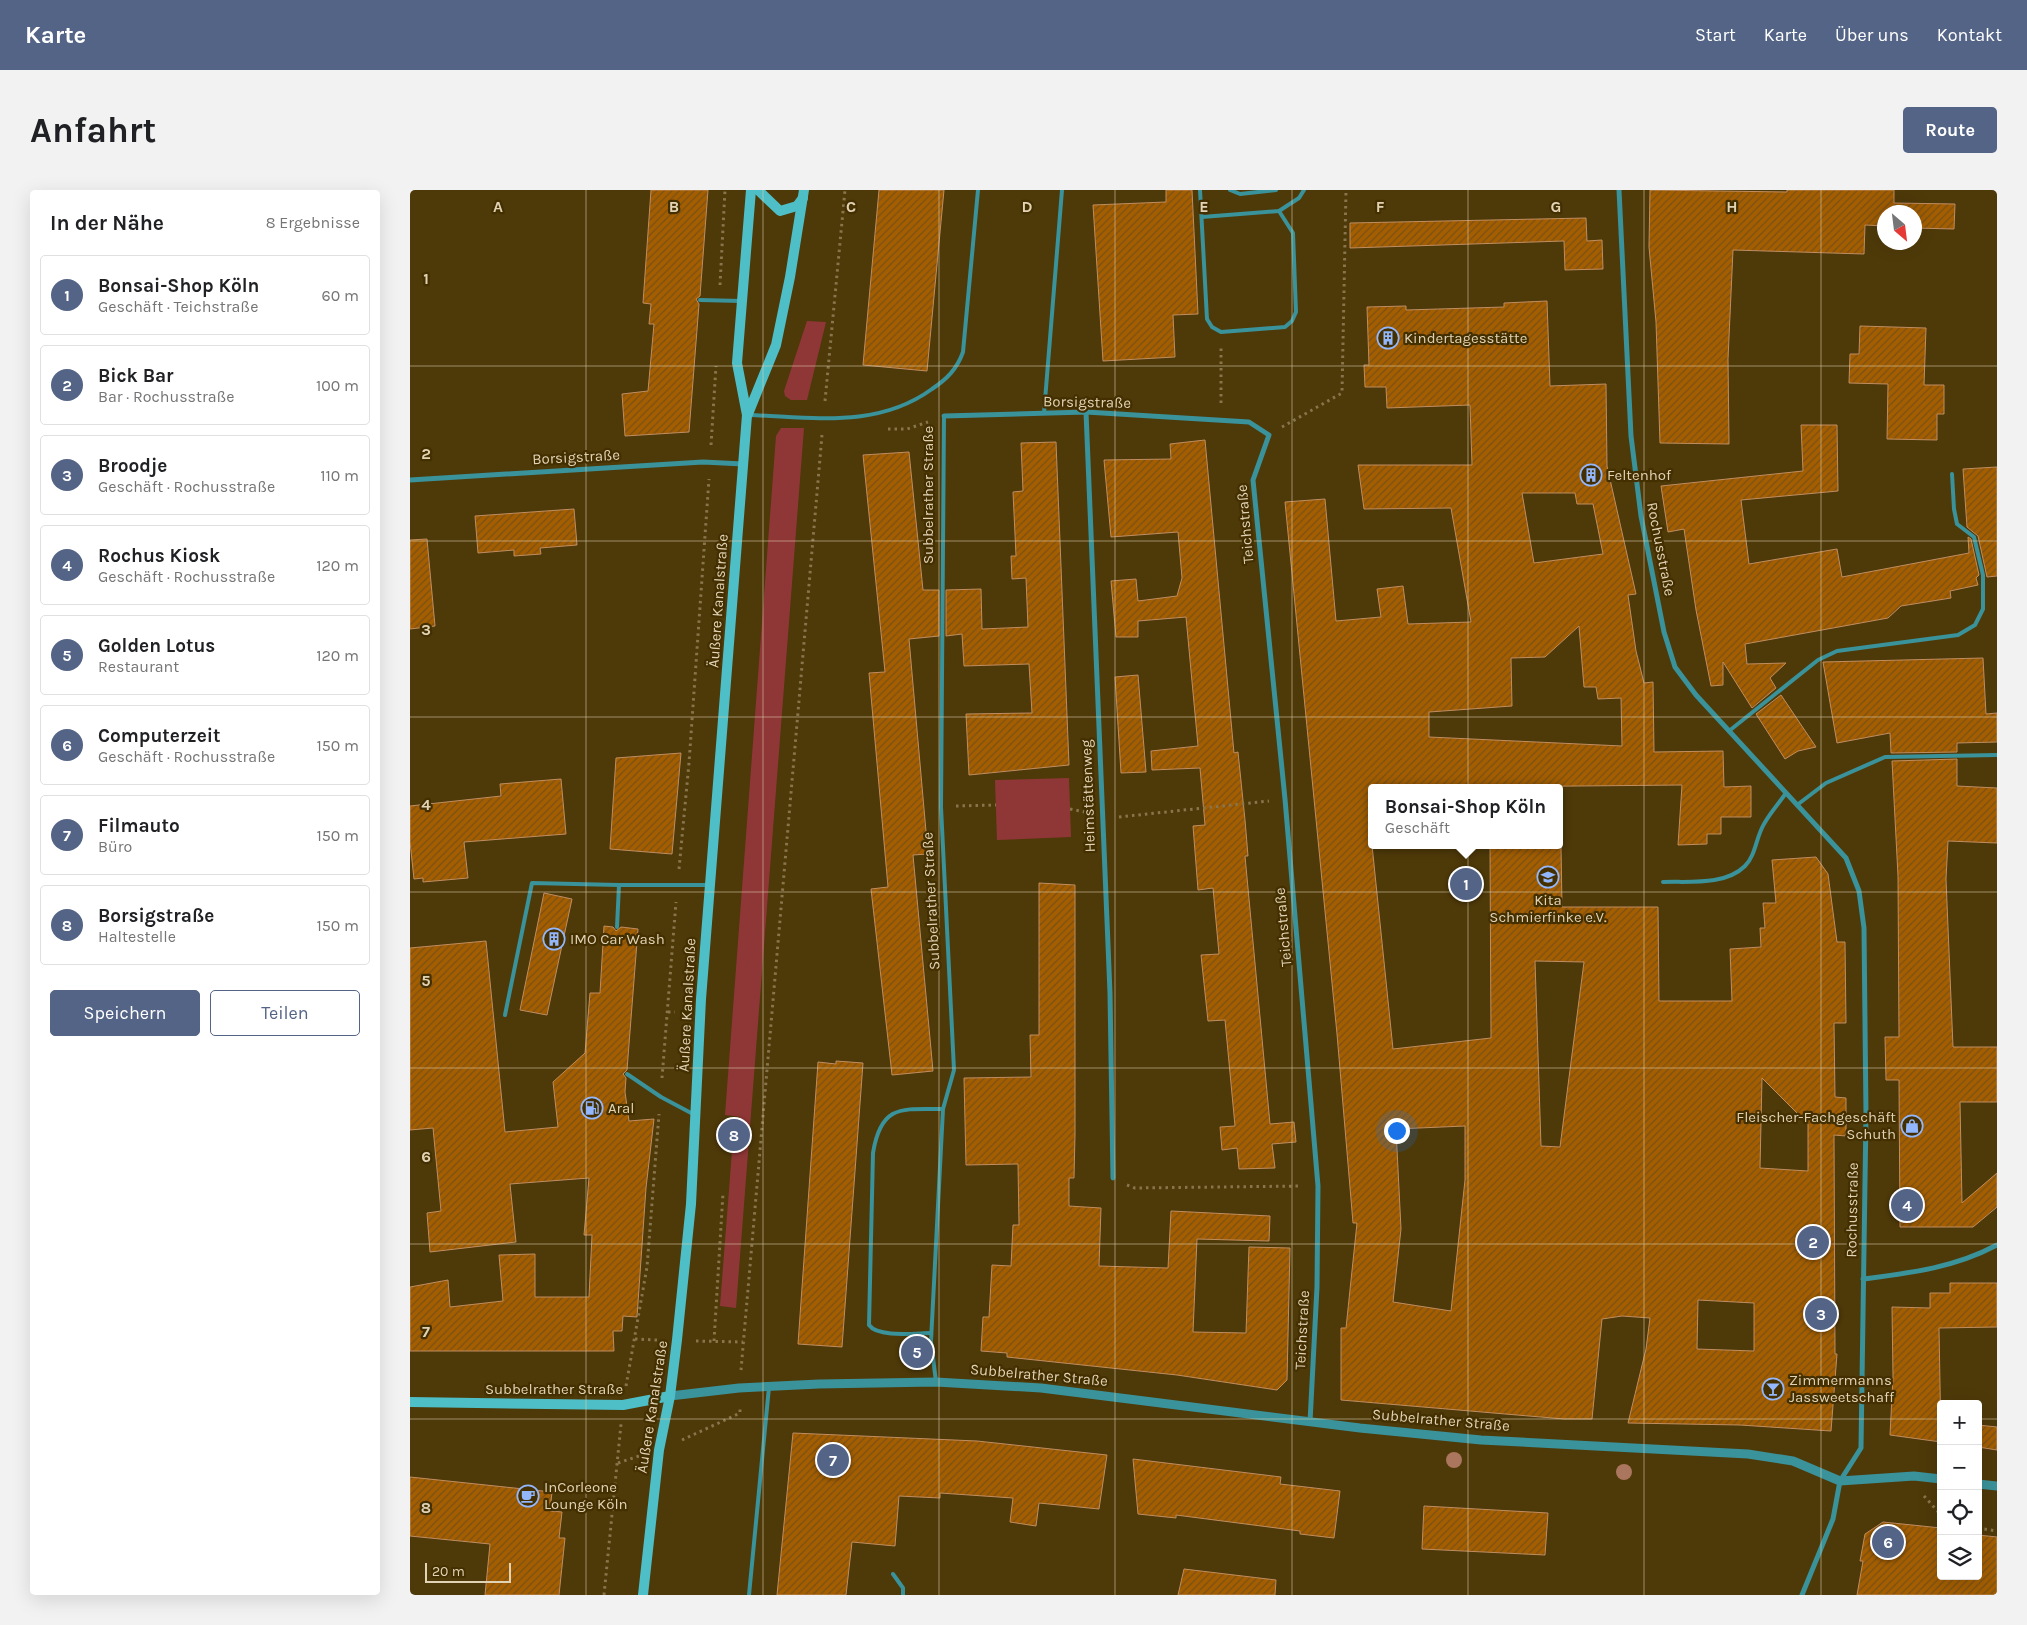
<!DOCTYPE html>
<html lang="de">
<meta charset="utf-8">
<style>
:root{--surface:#fff;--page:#f2f2f2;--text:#202124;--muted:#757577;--line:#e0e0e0;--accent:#546486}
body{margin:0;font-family:Karla,sans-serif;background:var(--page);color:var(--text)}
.controls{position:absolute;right:15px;bottom:15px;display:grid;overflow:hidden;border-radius:5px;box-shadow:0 5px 20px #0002}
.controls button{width:45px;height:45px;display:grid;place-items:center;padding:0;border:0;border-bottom:1px solid var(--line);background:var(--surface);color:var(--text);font:25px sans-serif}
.compass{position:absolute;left:1467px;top:15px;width:45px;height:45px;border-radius:50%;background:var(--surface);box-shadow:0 5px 20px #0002;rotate:152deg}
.scale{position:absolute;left:15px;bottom:12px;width:86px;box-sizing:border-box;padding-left:5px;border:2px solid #e2d3b5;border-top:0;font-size:14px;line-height:18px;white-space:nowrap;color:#e2d3b5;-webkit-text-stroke:4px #432f00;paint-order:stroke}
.you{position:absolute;left:986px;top:940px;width:18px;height:18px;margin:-12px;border:4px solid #fff;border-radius:50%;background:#1a73e8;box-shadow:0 0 0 8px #1a73e833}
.badge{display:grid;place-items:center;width:32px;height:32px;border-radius:50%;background:var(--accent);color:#fff;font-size:16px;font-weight:700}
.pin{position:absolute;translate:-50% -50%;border:2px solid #fff;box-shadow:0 1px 5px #0006}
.popup{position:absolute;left:958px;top:594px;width:195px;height:65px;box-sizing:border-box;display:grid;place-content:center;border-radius:5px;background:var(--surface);filter:drop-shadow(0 1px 4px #0005);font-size:16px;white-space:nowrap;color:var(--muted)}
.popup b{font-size:19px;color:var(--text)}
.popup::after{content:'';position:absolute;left:50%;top:100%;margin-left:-10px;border:10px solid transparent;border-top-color:var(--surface)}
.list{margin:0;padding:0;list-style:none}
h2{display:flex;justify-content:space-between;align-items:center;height:65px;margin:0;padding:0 20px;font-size:21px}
h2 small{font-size:16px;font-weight:400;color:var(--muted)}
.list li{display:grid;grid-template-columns:32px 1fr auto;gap:15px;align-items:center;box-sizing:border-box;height:80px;margin:0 10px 10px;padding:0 10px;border:1px solid var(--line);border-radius:5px}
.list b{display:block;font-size:19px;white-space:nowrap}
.list p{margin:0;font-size:16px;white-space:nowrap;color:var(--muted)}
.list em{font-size:16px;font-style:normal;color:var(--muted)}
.actions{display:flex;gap:10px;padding:15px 20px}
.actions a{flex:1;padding:11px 0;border:1px solid var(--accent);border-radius:5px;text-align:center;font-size:18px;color:var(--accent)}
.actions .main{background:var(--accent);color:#fff}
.icon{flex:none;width:28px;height:28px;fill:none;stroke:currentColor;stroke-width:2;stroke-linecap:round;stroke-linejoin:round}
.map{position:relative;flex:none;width:1587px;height:1405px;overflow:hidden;border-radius:5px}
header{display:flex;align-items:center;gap:30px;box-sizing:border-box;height:70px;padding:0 25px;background:var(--accent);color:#fff}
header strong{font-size:24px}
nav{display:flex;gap:28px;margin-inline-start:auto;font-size:18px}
.intro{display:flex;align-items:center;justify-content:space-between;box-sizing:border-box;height:120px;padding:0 30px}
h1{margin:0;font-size:35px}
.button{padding:12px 22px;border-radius:5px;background:var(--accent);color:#fff;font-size:18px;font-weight:700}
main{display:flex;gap:30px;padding:0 30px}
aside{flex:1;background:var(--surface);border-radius:5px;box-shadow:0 5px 20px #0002}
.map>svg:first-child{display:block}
.green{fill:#8f3737}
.building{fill:url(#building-hatch);stroke:#bf8d61;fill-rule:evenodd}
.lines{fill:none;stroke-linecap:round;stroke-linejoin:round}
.path{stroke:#88754c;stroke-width:3;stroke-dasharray:2.5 4;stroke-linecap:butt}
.service{stroke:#3a929a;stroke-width:4}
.minor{stroke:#3a929a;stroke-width:5}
.tertiary{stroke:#3a929a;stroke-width:9}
.secondary{stroke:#4ebec7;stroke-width:10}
.tree{fill:#aa765d}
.grid{fill:none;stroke:#e2d3b5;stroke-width:1;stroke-opacity:0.55}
.labels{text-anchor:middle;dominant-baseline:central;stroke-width:4.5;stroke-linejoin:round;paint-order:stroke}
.poi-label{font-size:15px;fill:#e2d3b5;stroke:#432f00;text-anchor:start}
.street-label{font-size:15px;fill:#e2d3b5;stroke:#432f00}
.grid-label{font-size:16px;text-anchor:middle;font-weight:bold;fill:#e2d3b5;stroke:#432f00;stroke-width:4.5;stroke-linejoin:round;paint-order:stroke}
</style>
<header>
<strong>Karte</strong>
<nav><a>Start</a><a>Karte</a><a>Über uns</a><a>Kontakt</a></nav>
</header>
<div class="intro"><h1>Anfahrt</h1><a class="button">Route</a></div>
<main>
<aside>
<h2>In der Nähe<small>8 Ergebnisse</small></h2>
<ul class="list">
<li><span class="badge">1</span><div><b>Bonsai-Shop Köln</b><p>Geschäft · Teichstraße</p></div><em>60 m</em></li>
<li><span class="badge">2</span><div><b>Bick Bar</b><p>Bar · Rochusstraße</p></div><em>100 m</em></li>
<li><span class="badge">3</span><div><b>Broodje</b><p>Geschäft · Rochusstraße</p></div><em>110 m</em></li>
<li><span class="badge">4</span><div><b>Rochus Kiosk</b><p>Geschäft · Rochusstraße</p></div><em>120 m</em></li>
<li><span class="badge">5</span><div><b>Golden Lotus</b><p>Restaurant</p></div><em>120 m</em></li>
<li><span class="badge">6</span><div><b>Computerzeit</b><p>Geschäft · Rochusstraße</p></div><em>150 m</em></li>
<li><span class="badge">7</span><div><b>Filmauto</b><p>Büro</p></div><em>150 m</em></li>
<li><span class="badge">8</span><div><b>Borsigstraße</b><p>Haltestelle</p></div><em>150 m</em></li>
</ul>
<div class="actions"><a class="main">Speichern</a><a>Teilen</a></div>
</aside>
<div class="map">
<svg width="1587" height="1405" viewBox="0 0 1587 1405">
<defs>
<pattern id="building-hatch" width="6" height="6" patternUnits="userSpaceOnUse" patternTransform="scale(1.25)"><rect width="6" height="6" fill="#a45e00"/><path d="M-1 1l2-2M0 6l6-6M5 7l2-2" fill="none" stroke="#795018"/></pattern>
</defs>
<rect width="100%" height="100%" fill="#4e3909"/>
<g class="green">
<polygon points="397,131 416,132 397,210 381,210 375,206 374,201"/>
<polygon points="371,238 394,238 326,1118 310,1116 322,961 328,959 330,927 315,925 366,246"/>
<polygon points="659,588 661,647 587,650 585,590"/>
</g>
<g class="building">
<polygon points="241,0 298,0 290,106 286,109 289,114 279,242 215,246 212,204 238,201 244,134 239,134 241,114 233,113"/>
<polygon points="469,0 534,0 517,181 453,175"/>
<polygon points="756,0 782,0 788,124 763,125 765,167 693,171 683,15 756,12"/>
<polygon points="1240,0 1377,2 1377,0 1484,0 1484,13 1545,14 1544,39 1504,38 1504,22 1474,22 1474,36 1455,35 1454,64 1323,60 1318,169 1319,254 1250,253 1246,132 1239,57"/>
<polygon points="1176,28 1177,51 1192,50 1193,79 1155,80 1154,51 940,58 940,33"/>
<path d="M1137,111L1140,196L1196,194L1197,276L1226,404L1218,405L1226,461L1234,493L1243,492L1244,562L1313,561L1314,597L1341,596V627H1311V644H1297V654L1268,655L1272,595L962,598V655L983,859L1081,848L1080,655H1104V658L1151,656L1152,717H1248L1249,811H1322L1320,759L1351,757L1350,738H1355L1353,713H1366L1362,670L1406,667L1418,684L1427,752H1435L1436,833H1424L1425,907L1436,908V946L1424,945L1425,1164H1427L1421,1241L1330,1235L1218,1233L1236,1159L1240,1128L1212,1126L1192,1129L1182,1229H1154L931,1210V1138H936L947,1033H943L927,844L875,312L915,309L926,431L971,427L967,399L993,396L998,434L1061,432L1041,318L954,319L948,275H1062L1060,215L977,218L976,197H955L954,175H959L957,117L996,116V120L1094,117V113ZM1112,303H1165L1167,314H1183L1193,364L1124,373ZM1169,436L1174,497H1186L1188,509L1211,508L1212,556L1019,547V522L1102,516L1101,468L1135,467ZM1125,771L1174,772L1150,957L1131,956ZM1352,888L1398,934V981L1350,978ZM1055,936V990L1041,1121L983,1112L991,1039L986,939ZM1288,1110L1344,1113V1161L1287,1159Z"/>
<polygon points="1450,136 1516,138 1514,195 1534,195 1534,224 1527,224 1527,250 1477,249 1478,194 1439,193 1440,164 1449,164"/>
<polygon points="1391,235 1427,235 1428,301 1331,310 1339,374 1427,359 1432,387 1559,363 1558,347 1561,349 1569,385 1566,388 1568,395 1540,401 1541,408 1491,416 1478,428 1335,454 1337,474 1376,473 1360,488 1366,498 1342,518 1313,472 1313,495 1301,496 1286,420 1274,339 1258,342 1251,296 1393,281"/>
<polygon points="795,250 824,563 828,562 835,630 838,666 835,666 860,934 884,932 886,952 862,954 865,978 829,979 827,958 812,960 810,937 825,936 815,830 798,831 791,765 809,764 803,698 788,700 783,636 795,635 790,578 742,580 741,561 788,556 776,427 728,431 728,447 706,447 701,391 726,389 728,411 767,406 772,388 768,342 701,347 694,270 761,269 760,254"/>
<polygon points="646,252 659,575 559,585 556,524 622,523 619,474 554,476 552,444 536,446 536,400 571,399 572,439 618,437 616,388 602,389 601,366 606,366 603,302 613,301 611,253"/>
<polygon points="499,262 513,400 529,400 529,446 499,449 518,664 503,665 523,881 482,885 461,699 478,697 459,483 475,482 453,265"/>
<polygon points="1587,277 1587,386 1577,387 1568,346 1557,337 1553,279"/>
<polygon points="164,319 167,355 130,358 131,364 104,366 104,360 68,363 65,326"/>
<polygon points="17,349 25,436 0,439 0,350"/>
<polygon points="1573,468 1576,524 1587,523 1587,552 1547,553 1547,562 1481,563 1480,543 1427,553 1413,472"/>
<polygon points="728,485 736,582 711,583 705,487"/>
<polygon points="1371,505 1406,557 1388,561 1375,569 1346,524"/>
<polygon points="271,563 262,664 200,659 206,568"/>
<polygon points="1547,569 1547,596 1587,598 1587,653 1538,651 1536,689 1543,857 1587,857 1587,912 1550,912 1552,1013 1587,983 1587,1017 1563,1037 1490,1037 1489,890 1476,890 1475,847 1489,847 1488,686 1482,571"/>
<polygon points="151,589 156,644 54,652 58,688 13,692 13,688 4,689 0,652 0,616 91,606 90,594"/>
<polygon points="629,693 665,695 665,944 664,988 659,988 659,1016 691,1018 689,1076 758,1078 761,1021 860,1026 859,1051 787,1049 783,1142 836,1143 839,1057 880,1058 877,1190 867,1200 767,1185 597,1167 597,1163 571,1161 573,1127 579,1127 582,1075 601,1076 603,1035 609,1035 608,974 556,975 554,888 621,887 620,845 629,845"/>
<polygon points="134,703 162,709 137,825 110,820"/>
<polygon points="194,736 203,737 206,741 211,737 228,739 217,880 213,884 216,888 215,902 219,931 244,929 236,998 227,1127 213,1126 212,1141 203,1141 204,1161 0,1161 0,1097 38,1090 40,1117 93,1111 89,1065 125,1064 125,1107 179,1107 182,1045 174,1045 179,988 100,994 106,1052 20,1062 17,1023 31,1021 23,938 0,940 0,758 76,751 95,942 148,937 143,892 175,863 180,803 190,803"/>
<polygon points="426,871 453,873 432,1157 388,1154 408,872 426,874"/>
<polygon points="1540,1093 1587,1093 1587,1137 1529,1138 1531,1252 1480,1245 1483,1187 1482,1117 1520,1118 1520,1103 1540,1103"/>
<polygon points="1568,1235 1587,1237 1587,1260 1568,1257"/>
<polygon points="383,1243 567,1251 697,1265 689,1319 629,1313 626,1336 600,1332 603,1308 530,1303 530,1308 489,1306 485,1356 442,1352 436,1405 367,1405"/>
<polygon points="723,1269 871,1287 870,1294 930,1301 924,1348 890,1344 890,1341 766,1325 766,1328 728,1324"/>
<polygon points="0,1287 142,1302 140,1321 152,1322 149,1348 155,1348 149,1405 75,1405 80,1354 0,1346"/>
<polygon points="1014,1316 1138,1323 1135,1365 1012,1359"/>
<polygon points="1473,1332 1531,1338 1531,1386 1568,1386 1568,1345 1587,1347 1587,1405 1447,1405 1453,1371 1450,1371 1455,1344"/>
<polygon points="774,1379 866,1390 865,1405 768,1405"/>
</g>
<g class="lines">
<g class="path">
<polyline points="310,95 315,0"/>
<polyline points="415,211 435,0"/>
<polyline points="811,213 811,157"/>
<polyline points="872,237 932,203 936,0"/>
<polyline points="478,239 497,239 518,232"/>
<polyline points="301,255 306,176"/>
<polyline points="546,616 586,615"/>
<polyline points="660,619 675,622"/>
<polyline points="709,627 859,611"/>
<polyline points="269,679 279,573 299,289"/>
<polyline points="258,822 265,822"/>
<polyline points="252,888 266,712"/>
<polyline points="717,995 725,998 892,996"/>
<polyline points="225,1149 247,1150"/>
<polyline points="286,1151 333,1152"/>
<polyline points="304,1151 313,1003"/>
<polyline points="331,1180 412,245"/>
<polyline points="216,1196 237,1077 249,924"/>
<polyline points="272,1250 330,1223 330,1216"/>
<polyline points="208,1273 229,1266"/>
<polyline points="1514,1306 1531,1325"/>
<polyline points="1568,1338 1587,1341"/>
<polyline points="194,1405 211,1234"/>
</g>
<g class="service">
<polyline points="790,0 797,129 802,137 811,142 875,137 882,131 886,122 883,43 869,21"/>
<polyline points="820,0 830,4 866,0"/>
<polyline points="792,27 869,21 889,8 894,0"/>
<polyline points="290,110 331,111"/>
<polyline points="634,223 652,0"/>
<path d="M339,225C403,227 467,239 522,199C537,189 547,179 553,162L568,0"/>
<polyline points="1319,541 1408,470 1427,461 1548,445 1565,435 1573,419 1573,385 1564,347 1547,334 1544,319 1542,284"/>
<polyline points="1387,615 1416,593 1475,567 1587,565"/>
<path d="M1253,692C1278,691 1315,696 1335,676C1346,665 1346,647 1354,634C1360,623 1369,613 1376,603"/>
<polyline points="207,737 209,695 299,695"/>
<polyline points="95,825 122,693 209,695"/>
<polyline points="217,884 251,907 283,924"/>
<path d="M521,1143C506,1143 468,1148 459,1135L463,963C471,914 492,919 533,919"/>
<polyline points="526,1192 521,1151 533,919 544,880 531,617 534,226"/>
<polyline points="483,1384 493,1398 493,1405"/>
<polyline points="339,1405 359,1197"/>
</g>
<g class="minor">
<polyline points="1209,0 1221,246 1231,326 1254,442 1265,477 1286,505 1436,668 1449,701 1454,738 1456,926 1451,1258 1430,1291 1423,1329 1392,1405"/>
<polyline points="676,222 700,803 703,988"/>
<polyline points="534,226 676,222 839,232 859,245 843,290 875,609 908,996 907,1097 900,1232"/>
<polyline points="0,290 293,272 333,274"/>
<path d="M1453,1089C1500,1083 1544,1078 1587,1055"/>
</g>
<g class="tertiary">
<polyline points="260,1206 329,1198 409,1194 526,1192 631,1198 950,1238 1071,1250 1338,1264 1383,1271 1430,1291 1504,1286 1531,1289"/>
<polyline points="1568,1294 1587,1296"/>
</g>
<g class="secondary">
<polyline points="348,0 370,21 387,16 393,8"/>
<polyline points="338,224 366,155 380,87 394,0"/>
<polyline points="0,1212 213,1215 260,1206"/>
<polyline points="233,1405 249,1260 260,1206 267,1150 281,1014 291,809 337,225 327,173 341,0"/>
</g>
</g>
<g class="tree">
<circle cx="1044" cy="1270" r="8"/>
<circle cx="1214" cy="1282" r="8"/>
</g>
<path class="grid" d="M176,0V1405M353,0V1405M529,0V1405M705,0V1405M882,0V1405M1058,0V1405M1234,0V1405M1411,0V1405M0,176H1587M0,351H1587M0,527H1587M0,702H1587M0,878H1587M0,1054H1587M0,1229H1531M1568,1229H1587"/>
<defs>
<g id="building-ring" transform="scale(1.125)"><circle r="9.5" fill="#432f00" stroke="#93b7fd" stroke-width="1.5"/><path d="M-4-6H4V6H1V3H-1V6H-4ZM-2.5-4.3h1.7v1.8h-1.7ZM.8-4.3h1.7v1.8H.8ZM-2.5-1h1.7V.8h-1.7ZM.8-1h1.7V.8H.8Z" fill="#93b7fd"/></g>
<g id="school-ring" transform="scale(1.125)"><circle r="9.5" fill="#432f00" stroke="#93b7fd" stroke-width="1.5"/><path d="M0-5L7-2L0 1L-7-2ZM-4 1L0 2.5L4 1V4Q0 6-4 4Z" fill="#93b7fd"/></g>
<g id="fuel-ring" transform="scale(1.125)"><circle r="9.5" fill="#432f00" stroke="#93b7fd" stroke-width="1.5"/><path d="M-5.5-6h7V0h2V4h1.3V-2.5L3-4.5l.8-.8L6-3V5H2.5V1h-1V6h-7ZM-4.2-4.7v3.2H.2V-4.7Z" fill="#93b7fd"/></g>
<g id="shop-ring" transform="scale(1.125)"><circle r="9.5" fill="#432f00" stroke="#93b7fd" stroke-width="1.5"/><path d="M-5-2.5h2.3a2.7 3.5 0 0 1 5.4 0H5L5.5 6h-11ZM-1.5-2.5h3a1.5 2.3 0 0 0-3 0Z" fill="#93b7fd"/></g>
<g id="bar-ring" transform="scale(1.125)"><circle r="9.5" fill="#432f00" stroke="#93b7fd" stroke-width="1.5"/><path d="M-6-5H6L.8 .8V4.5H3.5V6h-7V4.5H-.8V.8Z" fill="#93b7fd"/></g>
<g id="cafe-ring" transform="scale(1.125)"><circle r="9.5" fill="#432f00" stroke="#93b7fd" stroke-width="1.5"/><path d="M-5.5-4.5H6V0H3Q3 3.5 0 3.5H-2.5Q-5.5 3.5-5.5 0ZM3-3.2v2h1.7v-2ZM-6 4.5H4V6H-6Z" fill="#93b7fd"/></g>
</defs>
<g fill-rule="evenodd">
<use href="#building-ring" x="978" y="148"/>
<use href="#building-ring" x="1181" y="285"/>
<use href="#school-ring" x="1138" y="687"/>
<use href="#building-ring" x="144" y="749"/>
<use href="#fuel-ring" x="182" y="918"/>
<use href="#shop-ring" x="1502" y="936"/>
<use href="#bar-ring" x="1363" y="1199"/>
<use href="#cafe-ring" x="118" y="1306"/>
</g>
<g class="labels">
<g class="poi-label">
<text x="994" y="148">Kindertagesstätte</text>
<text x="1197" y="285">Feltenhof</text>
<text x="1138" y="710" text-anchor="middle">Kita<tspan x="1138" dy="17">Schmierfinke e.V.</tspan></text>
<text x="160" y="749">IMO Car Wash</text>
<text x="198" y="918">Aral</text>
<text x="1486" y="927" text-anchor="end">Fleischer-Fachgeschäft<tspan x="1486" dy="17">Schuth</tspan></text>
<text x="1379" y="1190">Zimmermanns<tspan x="1379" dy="17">Jassweetschaff</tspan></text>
<text x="134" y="1297">InCorleone<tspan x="134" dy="17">Lounge Köln</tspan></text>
</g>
<g class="street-label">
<text transform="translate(677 212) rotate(1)">Borsigstraße</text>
<text transform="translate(166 267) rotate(-3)">Borsigstraße</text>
<text transform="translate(518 305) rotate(-90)">Subbelrather Straße</text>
<text transform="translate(835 334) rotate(-95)">Teichstraße</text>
<text transform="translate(1251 359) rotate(79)">Rochusstraße</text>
<text transform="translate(308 411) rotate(-86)">Äußere Kanalstraße</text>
<text transform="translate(678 606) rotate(-92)">Heimstättenweg</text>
<text transform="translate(521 711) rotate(-93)">Subbelrather Straße</text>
<text transform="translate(873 737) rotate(-95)">Teichstraße</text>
<text transform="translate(277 815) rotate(-87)">Äußere Kanalstraße</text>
<text transform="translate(1442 1020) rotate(-89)">Rochusstraße</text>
<text transform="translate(892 1140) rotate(-87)">Teichstraße</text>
<text transform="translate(629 1185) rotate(5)">Subbelrather Straße</text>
<text x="144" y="1199">Subbelrather Straße</text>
<text transform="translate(242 1217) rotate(-81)">Äußere Kanalstraße</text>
<text transform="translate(1031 1230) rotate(5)">Subbelrather Straße</text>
</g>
</g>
<g class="grid-label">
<text x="88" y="22">A</text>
<text x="264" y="22">B</text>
<text x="441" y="22">C</text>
<text x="617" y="22">D</text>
<text x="794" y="22">E</text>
<text x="970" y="22">F</text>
<text x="1146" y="22">G</text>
<text x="1322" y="22">H</text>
<text x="16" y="94">1</text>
<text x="16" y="269">2</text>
<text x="16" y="445">3</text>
<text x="16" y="620">4</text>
<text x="16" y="796">5</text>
<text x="16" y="972">6</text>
<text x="16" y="1147">7</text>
<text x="16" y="1323">8</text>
</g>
</svg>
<div class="controls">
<button>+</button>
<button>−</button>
<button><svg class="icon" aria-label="locate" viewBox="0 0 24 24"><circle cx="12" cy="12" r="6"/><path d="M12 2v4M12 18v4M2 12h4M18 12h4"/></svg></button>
<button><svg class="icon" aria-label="layers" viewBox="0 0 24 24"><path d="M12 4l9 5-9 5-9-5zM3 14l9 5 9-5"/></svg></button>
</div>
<svg class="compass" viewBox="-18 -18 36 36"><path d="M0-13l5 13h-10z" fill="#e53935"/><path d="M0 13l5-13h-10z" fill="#757577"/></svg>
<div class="scale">20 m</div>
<div class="you"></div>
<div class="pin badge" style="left:1056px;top:694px">1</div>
<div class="popup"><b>Bonsai-Shop Köln</b>Geschäft</div>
<div class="pin badge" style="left:1403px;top:1052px">2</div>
<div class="pin badge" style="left:1411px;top:1124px">3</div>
<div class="pin badge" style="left:1497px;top:1015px">4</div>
<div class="pin badge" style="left:507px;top:1162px">5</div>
<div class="pin badge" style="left:1478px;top:1352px">6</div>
<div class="pin badge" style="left:423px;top:1270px">7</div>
<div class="pin badge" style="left:324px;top:945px">8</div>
</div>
</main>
